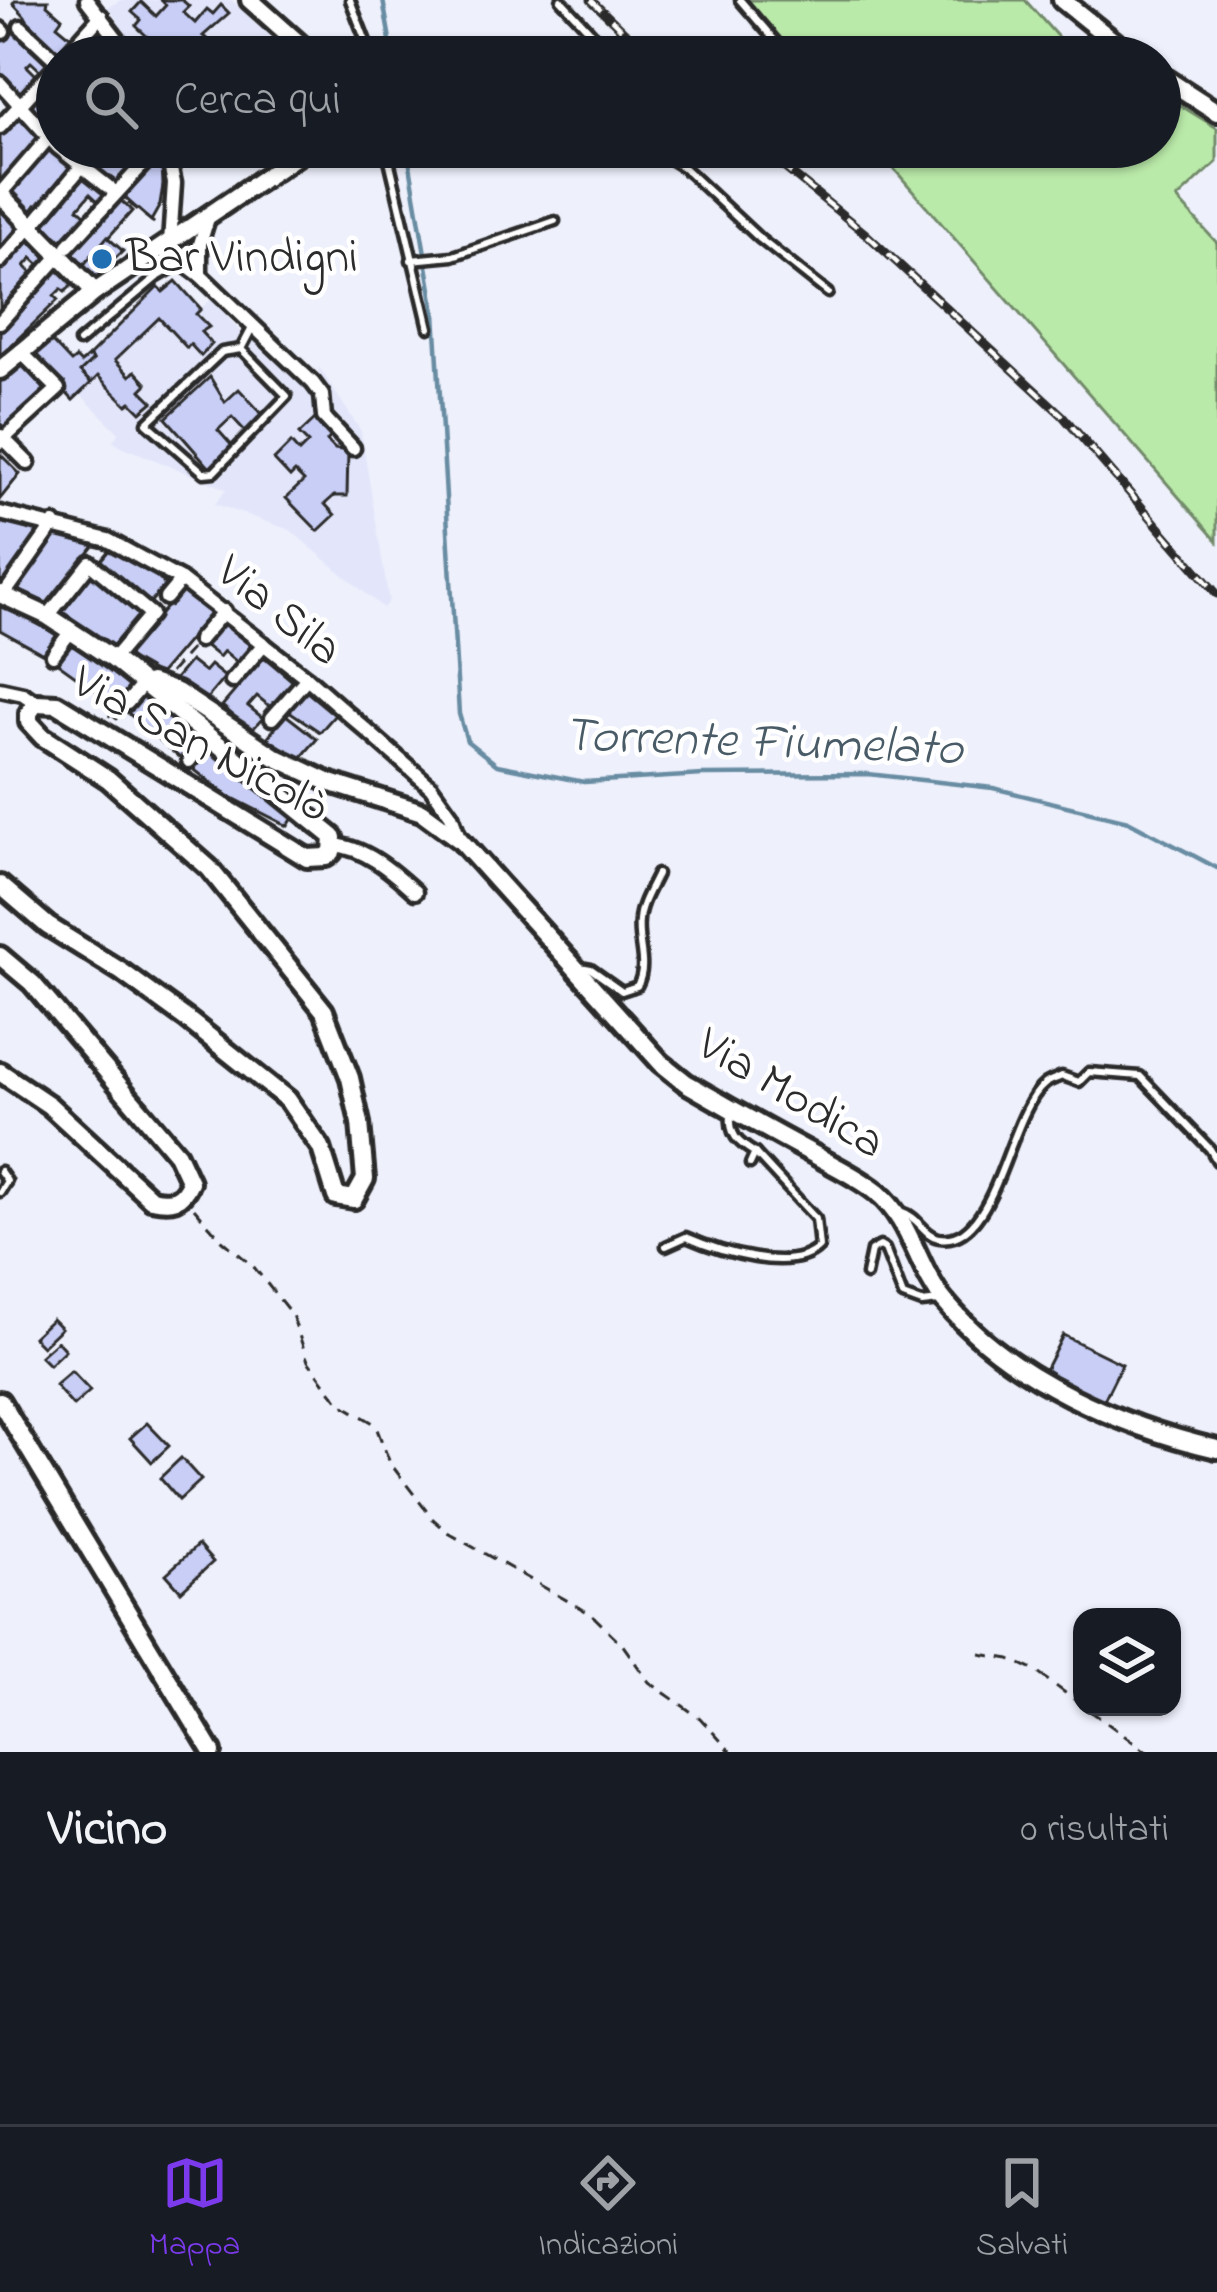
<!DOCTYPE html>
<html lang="it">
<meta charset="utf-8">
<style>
:root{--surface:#171b24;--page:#20242c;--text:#f1f3f6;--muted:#9ea1a6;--line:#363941;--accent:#7c3aed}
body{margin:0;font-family:"Indie Flower",sans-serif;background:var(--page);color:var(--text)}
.controls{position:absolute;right:36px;bottom:36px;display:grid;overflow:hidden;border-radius:24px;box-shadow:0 3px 9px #0004}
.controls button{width:108px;height:108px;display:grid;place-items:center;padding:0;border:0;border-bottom:3px solid var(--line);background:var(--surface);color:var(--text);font:60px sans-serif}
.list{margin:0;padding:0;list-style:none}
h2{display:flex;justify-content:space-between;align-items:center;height:156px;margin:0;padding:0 48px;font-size:51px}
h2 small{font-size:39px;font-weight:400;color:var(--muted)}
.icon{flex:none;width:66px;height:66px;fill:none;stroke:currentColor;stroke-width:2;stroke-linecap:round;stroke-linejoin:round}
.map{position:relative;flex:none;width:1217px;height:1752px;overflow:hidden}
.search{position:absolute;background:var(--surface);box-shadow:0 3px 9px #0004;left:36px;right:36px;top:36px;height:132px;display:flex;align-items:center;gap:30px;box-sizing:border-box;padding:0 42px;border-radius:66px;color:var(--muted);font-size:45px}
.sheet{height:372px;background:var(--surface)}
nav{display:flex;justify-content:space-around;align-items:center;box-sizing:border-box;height:168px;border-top:3px solid var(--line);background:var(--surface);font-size:33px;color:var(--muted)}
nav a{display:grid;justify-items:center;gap:6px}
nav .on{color:var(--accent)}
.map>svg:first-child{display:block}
.built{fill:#e3e6fa}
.green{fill:#baeaa9;stroke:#728a6a;stroke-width:3}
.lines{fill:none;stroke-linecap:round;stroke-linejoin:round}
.stream{stroke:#688ca2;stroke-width:4.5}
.building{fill:#c8cef6;stroke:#2b2b2b;stroke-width:3}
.lane-casing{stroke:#2b2b2b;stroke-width:15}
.street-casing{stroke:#2b2b2b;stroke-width:21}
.secondary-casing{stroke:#2b2b2b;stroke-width:26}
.path{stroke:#2b2b2b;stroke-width:3;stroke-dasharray:12 9;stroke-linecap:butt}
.lane{stroke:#fff;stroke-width:6}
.street{stroke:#fff;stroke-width:12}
.secondary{stroke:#fff;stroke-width:16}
.rail-casing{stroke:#2b2b2b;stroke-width:9}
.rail{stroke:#fff;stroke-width:4.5;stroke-dasharray:14;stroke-linecap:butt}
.poi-dot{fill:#1f6fb2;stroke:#fff;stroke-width:4.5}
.labels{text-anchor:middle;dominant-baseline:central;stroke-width:9;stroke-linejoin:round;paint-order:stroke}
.poi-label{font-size:48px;fill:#2b2b2b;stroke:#fff;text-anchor:start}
.street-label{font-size:48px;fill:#2b2b2b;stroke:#fff}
.water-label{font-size:51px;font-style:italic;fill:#495b66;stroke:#fff}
</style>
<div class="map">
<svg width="1217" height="1752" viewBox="0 0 1217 1752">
<rect width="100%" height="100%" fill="#eef0fc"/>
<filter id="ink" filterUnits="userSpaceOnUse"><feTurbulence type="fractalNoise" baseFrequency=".00833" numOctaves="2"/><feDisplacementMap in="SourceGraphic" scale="24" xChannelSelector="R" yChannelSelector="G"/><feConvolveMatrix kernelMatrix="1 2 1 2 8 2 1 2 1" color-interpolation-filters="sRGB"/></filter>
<g filter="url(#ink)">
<g class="built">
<polygon points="121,0 231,0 270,36 227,57 141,57 108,7"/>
<polygon points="176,281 201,308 212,299 242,334 256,335 304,387 309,388 317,379 319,367 361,431 389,601 383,608 290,530 215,504 226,489 116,444 113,440 119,433 80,394 73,400 29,353 51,341 71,362 76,358 81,363 158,287 164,292"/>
</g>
<g class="green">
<polygon points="746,0 1025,0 1064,44 1072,39 1102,57 795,57"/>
<polygon points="1160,93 1217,128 1217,162 1177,199 1217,243 1217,541 875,147 1160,147"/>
</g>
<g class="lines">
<g class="stream">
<polyline points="383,0 393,57"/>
<polyline points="407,147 435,313 459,714 467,741 497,765 584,782 703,775 868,774 993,788 1128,821 1217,868"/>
</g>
</g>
<g class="building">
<polygon points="15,0 48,0 47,5 62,18 57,25 74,39 57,57 39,43 25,16 13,3"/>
<polygon points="161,0 182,0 189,6 183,12 195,23 207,9 213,14 221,5 229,13 203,36 208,40 192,57 177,57 174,47 164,57 155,57 146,49 153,42 136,26 141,20 132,12 141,2 156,16 166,5"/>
<polygon points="11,30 49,66 43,73 31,62 27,66 39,78 20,100 0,78 0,36 3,38"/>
<polygon points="96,42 113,57 69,57 79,45 88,52"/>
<polygon points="57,72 57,120 50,127 26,105"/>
<polygon points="18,114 43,138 0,183 0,133"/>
<polygon points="49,146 76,167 42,210 36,205 30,213 10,196"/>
<polygon points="103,147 140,147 146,153 115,188 88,164"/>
<polygon points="156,158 162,163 163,185 160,205 151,221 122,195"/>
<polygon points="83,175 105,195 99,202 90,194 78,208 87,216 63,244 40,224"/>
<polygon points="118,198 132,211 81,268 66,255"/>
<polygon points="0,209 23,231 0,256"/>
<polygon points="107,237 123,251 94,279 81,268"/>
<polygon points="29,238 52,261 44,269 32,258 25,266 36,277 0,318 0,267"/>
<polygon points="56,269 74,283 65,292 61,289 54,296 58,300 0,356 0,330"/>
<polygon points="176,281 201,309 196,314 209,327 201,332 212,344 201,356 190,344 187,348 159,318 115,360 130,376 135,371 147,384 141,390 153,402 141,412 131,402 127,405 98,376 91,383 80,372 93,360 89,356 158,287 163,292"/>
<polygon points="51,341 71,362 76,358 81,363 89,356 93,360 80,372 91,383 73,400 29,353"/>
<polygon points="18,361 45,390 4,428 0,423 0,377"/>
<polygon points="210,377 225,402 239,389 263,415 246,432 232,417 218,430 233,447 210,468 166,418"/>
<polygon points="316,418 332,435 327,441 335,449 348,451 347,496 334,496 325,504 335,515 318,531 286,498 304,481 295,472 290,477 274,460 291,443 299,452 308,443 299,434"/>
<polygon points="0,454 20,474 0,499"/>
<polygon points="0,520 42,530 3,581 0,580"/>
<polygon points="56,533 95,545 46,607 14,590"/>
<polygon points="111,548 152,572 165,585 148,605 99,562"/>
<polygon points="92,571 142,614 112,648 58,615"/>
<polygon points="183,588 212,613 159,675 124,655"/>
<polygon points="0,603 59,636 47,656 0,630"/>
<polygon points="223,623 253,647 238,663 224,651 219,657 203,644"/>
<polygon points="70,643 130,686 116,705 56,662"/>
<polygon points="264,657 295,683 273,709 257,696 248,706 263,718 251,731 222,706"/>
<polygon points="190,661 204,672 210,665 225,677 205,701 174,680"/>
<polygon points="306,691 335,715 320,732 289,711"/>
<polygon points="141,695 197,740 181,759 127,712"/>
<polygon points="286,715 317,739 300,759 267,738"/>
<polygon points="207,748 294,816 288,826 227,795 192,768"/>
<polygon points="52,1319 61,1328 42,1346 33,1337"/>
<polygon points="1063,1335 1122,1364 1103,1402 1044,1372"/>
<polygon points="57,1341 65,1350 49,1365 40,1356"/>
<polygon points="71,1371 90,1391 73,1406 55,1385"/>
<polygon points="147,1423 169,1446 152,1462 130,1438"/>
<polygon points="181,1458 201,1480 179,1500 160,1478"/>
<polygon points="198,1545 213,1562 181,1591 166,1574"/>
</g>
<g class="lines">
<g class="lane-casing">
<g id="lane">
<polyline points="350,0 372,57"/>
<polyline points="561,0 614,57"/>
<polyline points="740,0 789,57"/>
<polyline points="386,147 429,328"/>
<polyline points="651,147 684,168 760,239 828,293"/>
<polyline points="865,147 874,158"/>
<polyline points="411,260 453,256 555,221"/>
<polyline points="79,342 156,278 180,264"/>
<polyline points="241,349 287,396 214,472 204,473 147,423 222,352 241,349 252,328"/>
<path d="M580,967L591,969L622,991L637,986C649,964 636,944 639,920C640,904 650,889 657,874"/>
<path d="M731,1113C729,1135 737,1142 755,1153L750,1164"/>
<polyline points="0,1171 7,1181 0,1192"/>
<path d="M902,1212C919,1217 923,1235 939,1238C996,1248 1008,1113 1045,1084C1050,1080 1056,1079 1062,1076L1079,1082L1089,1072L1140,1076L1210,1149L1217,1161"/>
<path d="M666,1246L686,1237C718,1251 792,1275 819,1247L816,1219L755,1153"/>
<polyline points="866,1275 871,1251 880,1246 885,1249 903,1296 922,1303 939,1301"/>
</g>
</g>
<g class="street-casing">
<g id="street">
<polyline points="87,0 131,57"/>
<polyline points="21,27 57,61"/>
<polyline points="0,29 3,32"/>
<polyline points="64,57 101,16"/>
<polyline points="0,83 57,146"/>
<polyline points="0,127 57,65"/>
<polyline points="58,147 116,193"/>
<polyline points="166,147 174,183 170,243"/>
<polyline points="0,194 57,128"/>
<polyline points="38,219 82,166"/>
<polyline points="68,246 159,147"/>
<polyline points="159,250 173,255 200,275 313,383 322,395 324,417 353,448"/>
<polyline points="0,261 31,226"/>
<polyline points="200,275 200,244 208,218"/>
<polyline points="0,322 60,255"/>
<polyline points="1,436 28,463"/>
<polyline points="0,442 58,389 20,351"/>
<polyline points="0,513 108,540 181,580 307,678 431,787 451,815 460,840"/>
<polyline points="3,596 54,524"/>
<polyline points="166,598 181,580"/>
<polyline points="48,616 90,563 151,614 113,659"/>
<polyline points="199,640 224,611"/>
<polyline points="53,655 71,631"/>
<polyline points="232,681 264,644"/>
<polyline points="0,689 23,694 36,703"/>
<polyline points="127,703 145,682"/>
<polyline points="272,718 307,678"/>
<polyline points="189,761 208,736"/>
<path d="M333,845C365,847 393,872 415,892"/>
</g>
</g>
<g class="secondary-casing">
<g id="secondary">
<polyline points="250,0 314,57"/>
<polyline points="1062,0 1133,57"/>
<polyline points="1160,75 1217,112"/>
<polyline points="0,194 95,292"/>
<polyline points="0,370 95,292 310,147"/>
<polyline points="0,594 48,616 113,659 333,837 332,852 326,857 307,858 57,704 36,703 29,713 29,722 43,737 108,779 209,868 324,1011 350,1078 360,1123 365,1179 354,1199 336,1196 321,1148 288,1100 188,1020 122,972 48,926 0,885"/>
<path d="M151,683L177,692L275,757L328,782L422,812L460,840L661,1063L686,1083C729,1108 772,1132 815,1155C836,1167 860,1178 878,1193C911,1221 918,1270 945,1302C1009,1379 1123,1427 1217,1449"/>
<path d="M0,956L32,983L177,1154L190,1182C181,1202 172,1203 151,1199L49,1105L0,1072"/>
<polyline points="0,1401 212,1752"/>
</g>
</g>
<g class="path">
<polyline points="128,203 158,226"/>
<polyline points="170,673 191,649"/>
<polyline points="109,717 111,714 118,720 119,714"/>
<polyline points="194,1208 222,1240 253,1266 292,1315 308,1361 341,1404 375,1424 390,1463 432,1518 450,1534 591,1614 622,1644 649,1682 700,1718 731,1752"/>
<polyline points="980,1654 1010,1659 1035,1671 1147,1752"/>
</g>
<use href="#lane" class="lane"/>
<use href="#street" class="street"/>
<use href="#secondary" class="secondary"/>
<g class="rail-casing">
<g id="rail">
<polyline points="591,0 650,57"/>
<polyline points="759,147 866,234 1062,415 1217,594"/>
</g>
</g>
<use href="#rail" class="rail"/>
</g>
</g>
<circle class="poi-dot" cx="102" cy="259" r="12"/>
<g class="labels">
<g class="poi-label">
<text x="126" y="259">Bar Vindigni</text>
</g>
<g class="street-label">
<text transform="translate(278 612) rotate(39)">Via Sila</text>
<text transform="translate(200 746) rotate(28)">Via San Nicolò</text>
<text transform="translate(790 1095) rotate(31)">Via Modica</text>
</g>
<g class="water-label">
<text transform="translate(763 744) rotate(2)">Torrente Fiumelato</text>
</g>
</g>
</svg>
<div class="controls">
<button><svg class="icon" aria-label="layers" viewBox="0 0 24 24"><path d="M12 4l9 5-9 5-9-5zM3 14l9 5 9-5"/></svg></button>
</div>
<div class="search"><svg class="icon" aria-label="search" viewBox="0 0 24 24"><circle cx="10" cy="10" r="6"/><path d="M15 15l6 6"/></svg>Cerca qui</div>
</div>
<section class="sheet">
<h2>Vicino<small>0 risultati</small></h2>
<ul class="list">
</ul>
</section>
<nav>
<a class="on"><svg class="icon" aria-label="map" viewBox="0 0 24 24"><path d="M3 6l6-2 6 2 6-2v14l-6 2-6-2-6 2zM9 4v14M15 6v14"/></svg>Mappa</a>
<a><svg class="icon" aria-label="directions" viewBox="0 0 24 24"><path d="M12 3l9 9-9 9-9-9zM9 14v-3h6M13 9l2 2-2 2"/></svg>Indicazioni</a>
<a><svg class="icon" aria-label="saved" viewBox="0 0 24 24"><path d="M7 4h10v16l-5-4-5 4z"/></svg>Salvati</a>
</nav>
